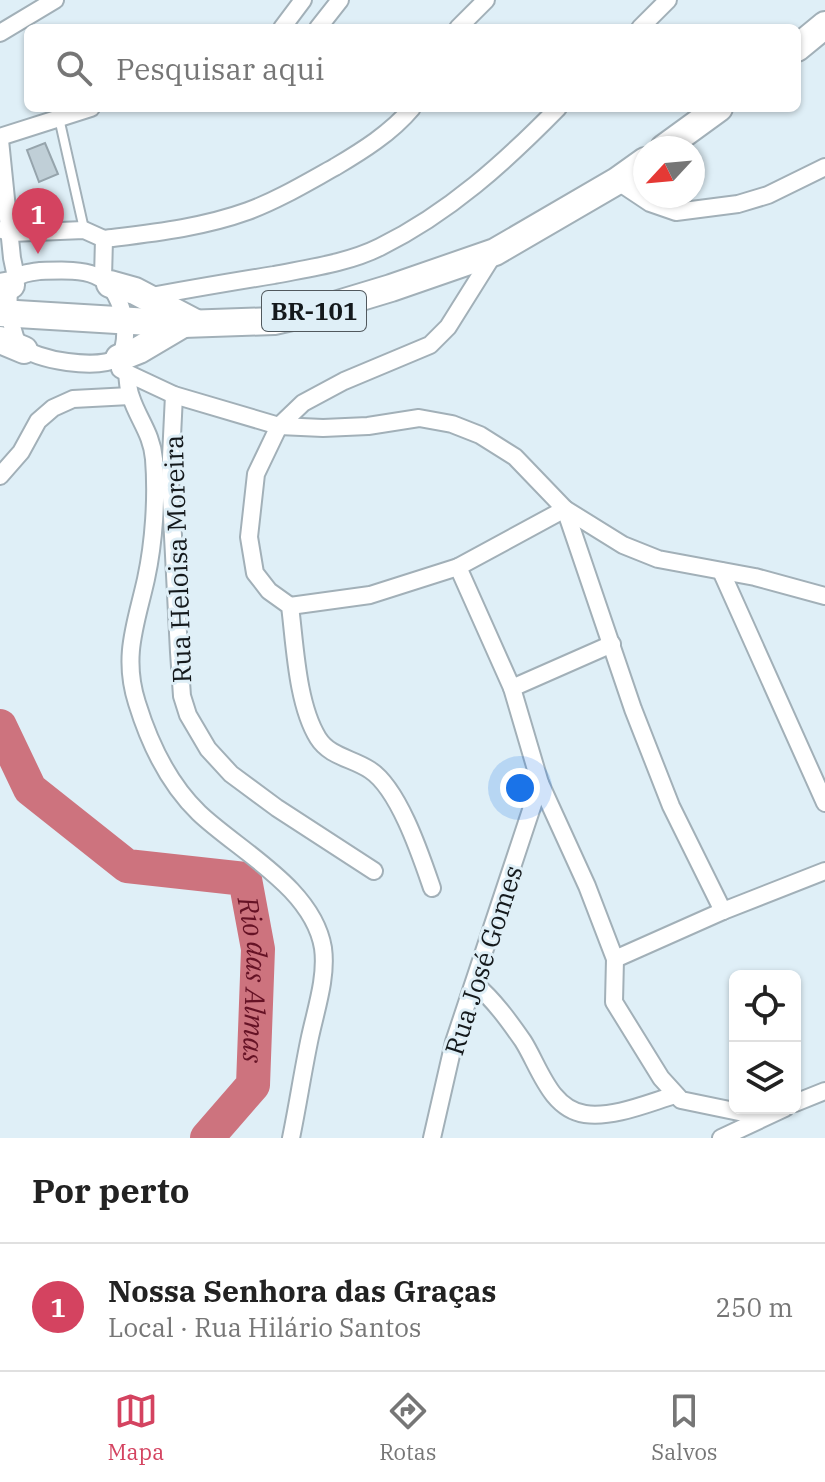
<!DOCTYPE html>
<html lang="pt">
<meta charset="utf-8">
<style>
:root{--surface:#fff;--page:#f2f2f2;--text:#222;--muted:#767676;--line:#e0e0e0;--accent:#d44360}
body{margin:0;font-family:"IBM Plex Serif",serif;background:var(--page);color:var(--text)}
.controls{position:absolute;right:24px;bottom:24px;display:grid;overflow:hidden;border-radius:12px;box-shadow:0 2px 6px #0004}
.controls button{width:72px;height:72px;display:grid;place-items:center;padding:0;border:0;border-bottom:2px solid var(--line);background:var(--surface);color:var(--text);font:40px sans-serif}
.compass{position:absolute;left:633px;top:136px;width:72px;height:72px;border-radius:50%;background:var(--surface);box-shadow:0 2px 6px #0004;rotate:244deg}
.you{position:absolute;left:520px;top:788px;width:28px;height:28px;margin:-20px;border:6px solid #fff;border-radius:50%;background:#1a73e8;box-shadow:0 0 0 12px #1a73e833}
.badge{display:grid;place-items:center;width:52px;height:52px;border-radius:50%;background:var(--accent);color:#fff;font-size:26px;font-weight:700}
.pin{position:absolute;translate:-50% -66px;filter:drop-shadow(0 2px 4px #0008)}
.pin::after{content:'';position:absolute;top:42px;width:28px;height:24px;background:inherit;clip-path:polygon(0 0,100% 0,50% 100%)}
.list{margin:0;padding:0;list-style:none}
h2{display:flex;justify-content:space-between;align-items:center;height:104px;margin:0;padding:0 32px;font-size:34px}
h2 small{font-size:26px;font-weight:400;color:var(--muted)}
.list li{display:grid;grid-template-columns:52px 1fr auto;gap:24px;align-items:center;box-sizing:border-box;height:128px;padding:0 32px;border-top:2px solid var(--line)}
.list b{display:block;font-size:30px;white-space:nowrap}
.list p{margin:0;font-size:26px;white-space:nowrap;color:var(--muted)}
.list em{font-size:26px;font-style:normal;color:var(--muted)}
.icon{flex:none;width:44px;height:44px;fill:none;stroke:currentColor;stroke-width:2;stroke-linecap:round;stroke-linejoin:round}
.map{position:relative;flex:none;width:825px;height:1138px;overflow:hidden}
.search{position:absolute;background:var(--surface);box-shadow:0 2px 6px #0004;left:24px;right:24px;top:24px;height:88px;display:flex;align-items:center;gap:20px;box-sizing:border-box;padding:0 28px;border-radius:12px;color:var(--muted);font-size:30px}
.sheet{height:232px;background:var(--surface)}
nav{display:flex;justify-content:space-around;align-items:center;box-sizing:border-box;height:112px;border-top:2px solid var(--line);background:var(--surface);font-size:22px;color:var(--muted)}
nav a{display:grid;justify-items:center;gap:4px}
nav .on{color:var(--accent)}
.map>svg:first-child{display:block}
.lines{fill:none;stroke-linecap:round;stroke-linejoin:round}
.river{stroke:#cd737e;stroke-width:34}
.building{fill:#c0cfd7;stroke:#96a4ac;stroke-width:2}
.service-casing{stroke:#a2b0b8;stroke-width:12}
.minor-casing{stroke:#a2b0b8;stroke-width:20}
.trunk-casing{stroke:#a2b0b8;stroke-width:30}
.service{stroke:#fff;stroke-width:8}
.minor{stroke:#fff;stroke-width:16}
.trunk{stroke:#fff;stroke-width:26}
.labels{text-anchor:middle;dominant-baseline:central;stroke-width:6;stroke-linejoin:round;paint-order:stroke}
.shield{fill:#dfeff7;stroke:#51595e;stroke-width:2}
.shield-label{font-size:24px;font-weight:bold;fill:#14191c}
.street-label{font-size:26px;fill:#14191c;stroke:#dfeff7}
.water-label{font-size:28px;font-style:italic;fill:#651225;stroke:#dfeff7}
</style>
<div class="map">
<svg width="825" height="1138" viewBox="0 0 825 1138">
<rect width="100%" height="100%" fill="#dfeff7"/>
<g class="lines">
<path class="river" id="s1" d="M0,726L30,789L127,866L245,879L258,949L253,1085L207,1138"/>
</g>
<polygon class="building" points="45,143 58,174 39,182 27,150"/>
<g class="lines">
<g class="service-casing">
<polyline id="service" points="59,118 84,229"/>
</g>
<g class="minor-casing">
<g id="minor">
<polyline points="282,28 303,0"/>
<polyline points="318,28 340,0"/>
<polyline points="458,28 486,0"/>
<polyline points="640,28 668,0"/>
<polyline points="0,33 55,0"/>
<polyline points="0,137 91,108"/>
<polyline points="0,140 12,258 16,277"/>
<polyline points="617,181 650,203 676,212 738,204 768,195 825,167"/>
<polyline points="2,230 11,233 84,230 104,239"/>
<path d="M104,239C152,233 201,228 248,211C278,200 306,183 335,167C362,151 391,133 412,108"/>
<path d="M40,271C82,270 112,267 123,315C126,329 127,345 119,358C96,370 38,361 18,345C12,330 2,292 15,279C21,273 32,272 40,271Z"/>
<polyline points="103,278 104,239"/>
<path d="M147,297C189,289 231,282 274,275C309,268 348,263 380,247C449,213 505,162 558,108"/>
<path d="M120,369L127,373C128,381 128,390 131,397C138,419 152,434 154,459C157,497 154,542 146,579C136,624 122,656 137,703C149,742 169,784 199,813C239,851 313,888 323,948C327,977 316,1009 310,1037C303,1070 298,1104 291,1138"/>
<polyline points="127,373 174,395 279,426 323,428 368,426 419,418 452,424 480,435 515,457 565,509 633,709 671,806 723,911"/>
<polyline points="174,395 170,478 179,652 182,696 188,715 208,749 231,774 277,808 374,871"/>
<polyline points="0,476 21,452 38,421 53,408 73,399 130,396"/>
<polyline points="458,567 512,688 540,783 587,886 615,959 614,1002 661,1078 681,1100 763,1117"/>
<polyline points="721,571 825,803"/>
<polyline points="290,606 370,595 458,567 565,509 623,545 658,559 755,577 825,596"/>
<polyline points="512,688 612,644"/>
<path d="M432,888C421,856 399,789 370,770C352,758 330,757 318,738C297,704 295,645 290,606L269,591L255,573L249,537L256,474L279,426L303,403L344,381L430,345L448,327L495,252"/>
<polyline points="615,959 723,911 825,871"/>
<path d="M475,984C494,1000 509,1021 523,1041C539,1066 550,1109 585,1114C614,1118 648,1103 675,1095"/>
<polyline points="795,1103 825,1091"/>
<polyline points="432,1138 454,1042 540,783"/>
<polyline points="721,1138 785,1108"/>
</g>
</g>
<g class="trunk-casing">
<g id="trunk">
<polyline points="797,48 825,25"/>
<polyline points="664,148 719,108"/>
<polyline points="110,284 135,291 194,322"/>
<polyline points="0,287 11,285"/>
<polyline points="0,313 183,324 274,321 305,314 391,288 495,252 617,181 645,161"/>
<polyline points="0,340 24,350"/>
<polyline points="119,358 139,350 183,324"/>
</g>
</g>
<use href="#service" class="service"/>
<use href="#minor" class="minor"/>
<use href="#trunk" class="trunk"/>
</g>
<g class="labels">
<rect class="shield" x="262" y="291" width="104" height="40" rx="6"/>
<g class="shield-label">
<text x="314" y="311">BR-101</text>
</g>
<g class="street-label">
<text transform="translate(177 559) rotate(-92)">Rua Heloisa Moreira</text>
<text transform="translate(483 960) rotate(-72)">Rua José Gomes</text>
</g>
<g class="water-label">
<text stroke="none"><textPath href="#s1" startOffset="414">Rio das Almas</textPath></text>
</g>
</g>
</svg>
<div class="controls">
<button><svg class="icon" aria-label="locate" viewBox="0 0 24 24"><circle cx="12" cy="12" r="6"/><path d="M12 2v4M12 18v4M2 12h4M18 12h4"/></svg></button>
<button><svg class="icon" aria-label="layers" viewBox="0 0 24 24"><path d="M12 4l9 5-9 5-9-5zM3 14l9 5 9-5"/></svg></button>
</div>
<svg class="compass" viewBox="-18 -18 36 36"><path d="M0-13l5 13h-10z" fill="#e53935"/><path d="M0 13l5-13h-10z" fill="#767676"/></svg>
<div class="you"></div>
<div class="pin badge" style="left:38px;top:254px">1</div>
<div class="search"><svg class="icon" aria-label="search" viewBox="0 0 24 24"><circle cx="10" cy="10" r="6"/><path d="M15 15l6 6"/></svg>Pesquisar aqui</div>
</div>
<section class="sheet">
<h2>Por perto<small></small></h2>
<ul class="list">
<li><span class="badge">1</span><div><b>Nossa Senhora das Graças</b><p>Local · Rua Hilário Santos</p></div><em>250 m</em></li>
</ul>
</section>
<nav>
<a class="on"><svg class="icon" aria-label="map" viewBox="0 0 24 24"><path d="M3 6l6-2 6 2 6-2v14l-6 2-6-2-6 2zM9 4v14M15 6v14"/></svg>Mapa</a>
<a><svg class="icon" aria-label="directions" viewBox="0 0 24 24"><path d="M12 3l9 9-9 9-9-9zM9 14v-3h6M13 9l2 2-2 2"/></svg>Rotas</a>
<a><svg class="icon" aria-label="saved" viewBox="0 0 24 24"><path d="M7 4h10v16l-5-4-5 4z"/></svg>Salvos</a>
</nav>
